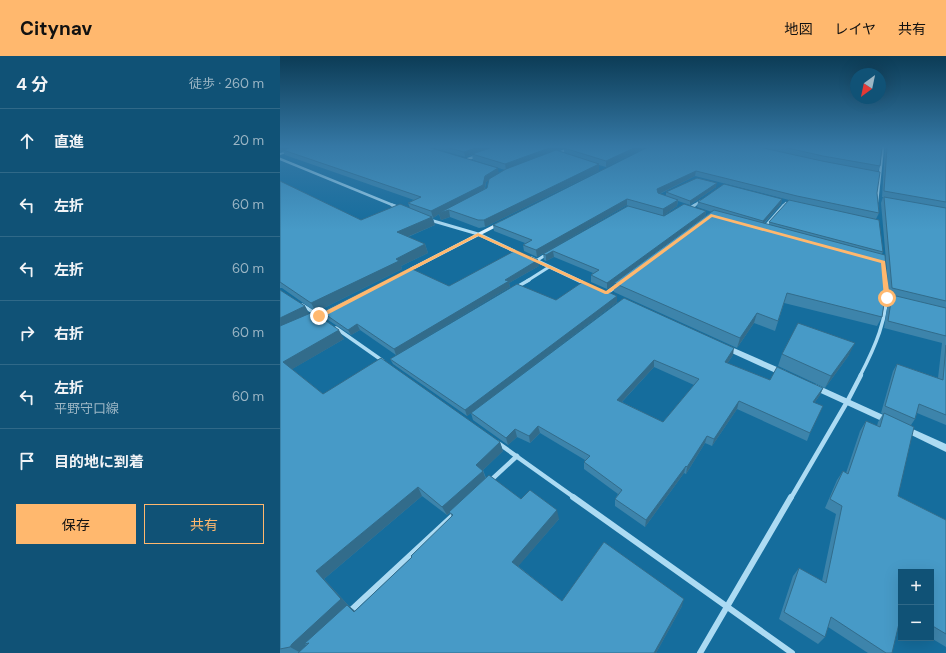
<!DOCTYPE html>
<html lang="ja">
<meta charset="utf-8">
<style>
:root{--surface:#105276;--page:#1e5c7e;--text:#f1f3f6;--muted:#9cb6c5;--line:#306988;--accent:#ffb86e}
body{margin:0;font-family:"DM Sans","Noto Sans JP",sans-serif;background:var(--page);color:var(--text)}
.controls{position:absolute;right:12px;bottom:12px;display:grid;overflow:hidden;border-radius:0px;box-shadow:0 4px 16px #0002}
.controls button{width:36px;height:36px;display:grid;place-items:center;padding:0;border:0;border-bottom:1px solid var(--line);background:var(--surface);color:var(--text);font:20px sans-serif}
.compass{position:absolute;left:570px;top:12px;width:36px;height:36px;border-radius:50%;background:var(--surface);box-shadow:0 4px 16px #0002;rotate:213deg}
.stop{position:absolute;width:12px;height:12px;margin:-9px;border:3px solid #ffb86e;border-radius:50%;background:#fff}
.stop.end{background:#ffb86e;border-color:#fff;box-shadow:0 1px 4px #0008}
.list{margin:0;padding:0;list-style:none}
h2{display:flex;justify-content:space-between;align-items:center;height:52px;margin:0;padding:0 16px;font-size:17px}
h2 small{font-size:13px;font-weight:400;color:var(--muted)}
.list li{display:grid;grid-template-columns:26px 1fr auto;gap:12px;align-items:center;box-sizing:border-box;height:64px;padding:0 16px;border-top:1px solid var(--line)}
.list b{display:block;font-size:15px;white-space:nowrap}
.list p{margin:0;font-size:13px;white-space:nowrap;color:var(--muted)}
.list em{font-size:13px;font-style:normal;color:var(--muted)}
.actions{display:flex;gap:8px;padding:12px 16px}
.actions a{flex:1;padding:9px 0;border:1px solid var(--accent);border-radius:0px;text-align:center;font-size:14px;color:var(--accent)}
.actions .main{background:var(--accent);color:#111}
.icon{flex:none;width:22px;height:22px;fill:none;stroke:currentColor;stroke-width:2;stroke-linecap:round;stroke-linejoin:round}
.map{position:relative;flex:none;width:666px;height:597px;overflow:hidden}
header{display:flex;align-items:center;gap:24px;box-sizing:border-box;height:56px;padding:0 20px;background:var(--accent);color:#111}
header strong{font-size:19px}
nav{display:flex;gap:22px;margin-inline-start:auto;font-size:14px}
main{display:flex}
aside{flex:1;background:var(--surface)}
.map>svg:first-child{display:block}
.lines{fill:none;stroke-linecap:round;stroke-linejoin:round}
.minor-far4{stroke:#acdbf3;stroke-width:2.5}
.minor-far3{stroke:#acdbf3;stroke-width:3}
.minor-far2{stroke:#acdbf3;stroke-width:3.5}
.minor-far1{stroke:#acdbf3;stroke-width:4.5}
.minor{stroke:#acdbf3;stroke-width:6}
.tertiary{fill:#acdbf3;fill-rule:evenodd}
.secondary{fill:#dcf1fd;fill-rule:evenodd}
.wall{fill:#3d84ab;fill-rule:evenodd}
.shaded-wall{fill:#326c8b}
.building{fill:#479ac7;stroke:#326c8b;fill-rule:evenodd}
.route{fill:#ffb86e}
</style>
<header>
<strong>Citynav</strong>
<nav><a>地図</a><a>レイヤ</a><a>共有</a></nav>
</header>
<main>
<aside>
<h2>4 分<small>徒歩 · 260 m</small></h2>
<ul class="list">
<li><svg class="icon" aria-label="ahead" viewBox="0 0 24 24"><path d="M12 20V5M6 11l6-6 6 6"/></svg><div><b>直進</b></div><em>20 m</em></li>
<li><svg class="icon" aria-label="left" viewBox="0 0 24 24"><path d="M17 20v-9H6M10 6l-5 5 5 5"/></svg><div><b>左折</b></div><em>60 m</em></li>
<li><svg class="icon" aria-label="left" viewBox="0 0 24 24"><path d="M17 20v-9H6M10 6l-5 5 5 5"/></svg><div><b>左折</b></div><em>60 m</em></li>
<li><svg class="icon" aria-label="right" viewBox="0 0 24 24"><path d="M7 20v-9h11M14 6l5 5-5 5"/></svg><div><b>右折</b></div><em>60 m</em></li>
<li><svg class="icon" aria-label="left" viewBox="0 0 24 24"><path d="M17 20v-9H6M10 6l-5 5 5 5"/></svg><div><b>左折</b><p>平野守口線</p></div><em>60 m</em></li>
<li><svg class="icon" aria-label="arrive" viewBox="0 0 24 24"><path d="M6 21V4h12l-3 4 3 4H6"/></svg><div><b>目的地に到着</b></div></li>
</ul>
<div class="actions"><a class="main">保存</a><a>共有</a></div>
</aside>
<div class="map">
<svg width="666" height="597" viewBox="0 0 666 597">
<rect width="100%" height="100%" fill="#156d9d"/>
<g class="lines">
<g class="minor-far4">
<polyline points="276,98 291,92 285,91"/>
<polyline points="0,103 115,150"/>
<polyline points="185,104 197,100"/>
<polyline points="597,146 603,91"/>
<polyline points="413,150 421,145"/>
<polyline points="504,150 506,147"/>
</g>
<g class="minor-far3">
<polyline points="112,149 120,152"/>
<polyline points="410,152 415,149"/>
<polyline points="150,164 198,178"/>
<polyline points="484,172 504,149"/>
<polyline points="256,205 267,198"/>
<polyline points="247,225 269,211"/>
</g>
<g class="minor-far2">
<polyline points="235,232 249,224"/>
<polyline points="327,237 338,229"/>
<polyline points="22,249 36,258"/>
<polyline points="56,272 103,305"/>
<path d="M580,320C594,293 609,261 606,230"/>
</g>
<g class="minor-far1">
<polyline points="218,387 295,442"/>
<polyline points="210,425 237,400"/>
<polyline points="511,442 567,346 581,319"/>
</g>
<g class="minor">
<polyline points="293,441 512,597"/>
<polyline points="69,556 176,457"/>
<polyline points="420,597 511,441"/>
</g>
<g class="tertiary">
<polygon points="22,91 27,91 0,99 0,97"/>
<polygon points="196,177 200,177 244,198 241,200 239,199 196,179"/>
<polygon points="251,200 312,229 313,230 310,232 308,231 249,203 249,201"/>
<polygon points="443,289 447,289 506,315 507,317 506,319 500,319 443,293 442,291"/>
<polygon points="535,328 612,363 613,365 612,367 609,368 606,367 532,333 531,331 532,329"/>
<polygon points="626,370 666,388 666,396 623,375 622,373 623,371"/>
</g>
<polygon class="secondary" points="221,165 226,166 125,218 123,219 120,217"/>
</g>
<g class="wall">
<path d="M0,91L219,117L225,114L193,104L192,99L185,101L150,91H283V92L277,95L284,97V92L366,91L326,111L319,109V115L205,171L199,172L170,161L161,164L159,158L153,162L155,169L128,181L145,188L148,197L121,210L122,213L36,256L2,232H0V125L81,164L130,152L128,147L134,144L5,99ZM209,124L207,132L205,133L206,126Z"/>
<path d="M479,91H602L600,110L598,115L597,137L599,157L596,163L603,196L602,198V261L597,270L504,247L495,275L474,267L457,292L334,236V228L327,233L311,226V219L313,217L274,201L266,205L264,204L263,198L348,150L347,149L257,201L244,195L243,189L245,187L214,175L213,169ZM415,120L509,144L489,166V169L484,168L501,148L502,143L418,146L417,151L432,156L425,160L426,155L384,160L348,150L383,160L397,150L398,145L410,149L436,131L386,136V140L380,138Z"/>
<polygon points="605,91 666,91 666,369 637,357 635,363 631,369 618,440 666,464 666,591 651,582 651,516 621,516 621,563 620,563 606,597 588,597 548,571 545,581 538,588 499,563 513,520 519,512 542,525 556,458 545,452 557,424 563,415 566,417 580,375 586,365 597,370 598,366 603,358 601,357 613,315 617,308 658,322 662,287 604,272 608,246 612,240 609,239 601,147 603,141 602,141"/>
<polygon points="259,210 229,227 230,231 116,299 80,274 71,279 45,262 42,256 169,230"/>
<path d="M0,234L25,250L29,258L64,283L12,313L43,338L220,386L223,395L203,414L206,422L241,443L279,463L238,510L282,545L402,550L376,597H0ZM142,440L167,459L170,457L172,461L132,501L75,555L69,550L44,523Z"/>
<path d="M344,242L453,299L447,308L490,324L543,332L540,339L535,346L530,377L527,385L457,353L432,390L425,387L406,418L404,417L365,471L335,450V443L338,438L304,413V406L305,404L260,377L250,387L237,381L228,389L193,364L191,357ZM374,311L414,329L383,366L342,346Z"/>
<polygon points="276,244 337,246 187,360 113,308 110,303"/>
<polygon points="502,298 569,299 545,332 498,310"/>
</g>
<g class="shaded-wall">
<polygon points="0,91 18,91 3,94 3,95 0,96"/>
<polygon points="198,91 214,91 185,101 184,96"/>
<polygon points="272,91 283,91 283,92 226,114 225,108"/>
<polygon points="356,91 366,91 326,111 326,105"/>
<polygon points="319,108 319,115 205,171 204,164"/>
<polygon points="218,112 219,118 206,126 204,135 169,154 170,161 161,164 159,158 153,162 151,155"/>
<polygon points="416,115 415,120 377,139 377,133"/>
<polygon points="437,127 436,131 410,149 410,145"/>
<polygon points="347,143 347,149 257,201 256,194"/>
<polygon points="502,143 501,148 481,170 483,165"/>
<polygon points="398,144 397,150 383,160 383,153"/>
<polygon points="426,155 425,160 334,227 334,228 327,233 327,227"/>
<polygon points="152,161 155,169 120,184 117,176"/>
<polygon points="145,188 148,197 121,210 122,213 36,256 31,247"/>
<polygon points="273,195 274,201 266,205 266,199"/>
<polygon points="258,204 259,210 229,227 230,231 116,299 114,293 225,224"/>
<polygon points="337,240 337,246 187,360 185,354"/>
<polygon points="25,250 30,259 0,273 0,262"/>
<polygon points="477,257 474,267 457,292 460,282"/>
<polygon points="77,268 80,274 71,279 68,274"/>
<polygon points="59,274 64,283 9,315 3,306"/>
<polygon points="575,287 569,299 545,332 551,320"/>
<polygon points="454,292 453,299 443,314 445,306"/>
<polygon points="374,304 374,311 337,351 337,344"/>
<polygon points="543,332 540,339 530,353 533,346"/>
<polygon points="459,345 457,353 432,390 434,383"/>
<polygon points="258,370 260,377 250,387 249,380"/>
<polygon points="235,373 237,381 228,389 226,382"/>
<polygon points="427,380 425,387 406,418 407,411"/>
<polygon points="220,386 223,395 199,418 196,409"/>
<polygon points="406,410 404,417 365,471 366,464"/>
<polygon points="203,415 206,424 167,459 162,451"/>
<polygon points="138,431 142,440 44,523 69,550 76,556 24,588 27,589 21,597 10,591 36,515"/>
<polygon points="277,454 279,463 235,514 232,506"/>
<polygon points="404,543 402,550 376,597 374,597"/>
</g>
<g class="building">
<polygon points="13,91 148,91 218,112 205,120 203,129 151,155 128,147 141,141 3,94"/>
<polygon points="166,91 198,91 184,96"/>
<polygon points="213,91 272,91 225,108 192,98"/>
<polygon points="287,91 356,91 326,105 284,92"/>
<polygon points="368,91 479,91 542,105 600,116 597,137 599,157 517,140 416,115 377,133 378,137 398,144 383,153 347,143 256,194 243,189 252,184 213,169"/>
<polygon points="503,91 602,91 600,110 543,100"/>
<polygon points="607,91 666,91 666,146 604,135"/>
<polygon points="276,94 319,108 204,164 198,164 169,154 159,157 207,132 209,123 226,113"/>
<polygon points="417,122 437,127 410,145 386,136"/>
<polygon points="0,125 81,164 120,148 152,161 117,176 145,188 116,203 119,205 31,247 0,226"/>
<polygon points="444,128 502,143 483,165 418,146"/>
<polygon points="604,141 666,152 666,245 612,232"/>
<polygon points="509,144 599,164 603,196 489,166"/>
<polygon points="404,148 426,155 327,227 311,219 319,214 273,195 266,199 263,198 348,150 384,160"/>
<polygon points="434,154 605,199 607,227 602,261 507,237 498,265 477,257 460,282 334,227"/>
<polygon points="236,194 258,204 225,224 229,225 114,293 77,268 68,274 42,256 130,212 169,230"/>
<polygon points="304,225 337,240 185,354 110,303 237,228 276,244"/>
<polygon points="0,234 25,250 0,262"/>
<polygon points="612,239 666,252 666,280 608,265"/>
<path d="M344,242L454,292L445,306L490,324L497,311L543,332L533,346L543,350L530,377L459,345L434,383L427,380L407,411L406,410L366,464L335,443L342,434L304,406L310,400L258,370L249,380L235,373L226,382L191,357ZM374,304L419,323L383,366L337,344Z"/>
<polygon points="33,256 59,274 3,306 43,338 101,302 220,386 196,409 203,415 162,451 138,431 36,515 61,543 12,588 10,591 0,593 0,270"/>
<polygon points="518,267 575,287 551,320 502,298"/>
<polygon points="666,289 666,359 639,348 635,363 605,350 617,308 663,324"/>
<polygon points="604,357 634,371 618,440 666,464 666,578 651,569 651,516 621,516 621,559 612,597 606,597 551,561 545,581 504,556 519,512 546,527 562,450 550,443 563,415 568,418 586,365 600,371"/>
<polygon points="209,419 241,443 250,434 277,454 232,506 282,545 324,486 404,543 374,597 18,597 29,587 24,588 67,549 74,556 132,501 131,500 173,459 169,456"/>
</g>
<linearGradient id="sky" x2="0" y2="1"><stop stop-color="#0c3c56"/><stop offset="0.52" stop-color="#3578a5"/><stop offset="1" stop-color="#3578a5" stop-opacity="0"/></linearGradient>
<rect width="666" height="174" fill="url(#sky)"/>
<polygon class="route" points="431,158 605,205 610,242 607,244 604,242 601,207 432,161 328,238 325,238 198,180 41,262 36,260 198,177 326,235"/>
</svg>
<div class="controls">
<button>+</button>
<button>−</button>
</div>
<svg class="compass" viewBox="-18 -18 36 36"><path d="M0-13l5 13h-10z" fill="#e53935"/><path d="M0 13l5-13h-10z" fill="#9cb6c5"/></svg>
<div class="stop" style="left:607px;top:242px"></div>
<div class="stop end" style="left:39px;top:260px"></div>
</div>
</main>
